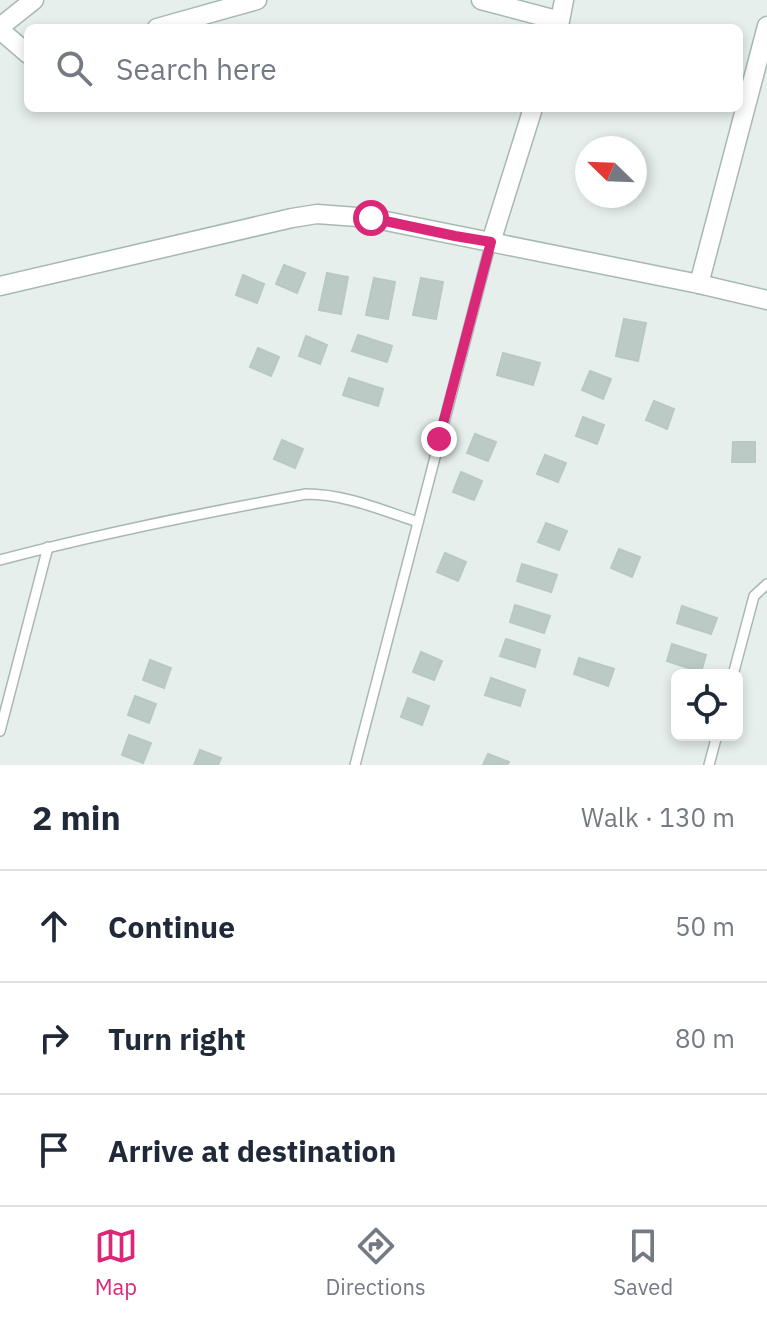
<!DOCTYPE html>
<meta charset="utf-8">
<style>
:root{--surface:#fff;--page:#f6f6f7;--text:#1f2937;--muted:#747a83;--line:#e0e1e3;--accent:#db2777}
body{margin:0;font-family:"IBM Plex Sans",sans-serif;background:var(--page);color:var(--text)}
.controls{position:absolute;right:24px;bottom:24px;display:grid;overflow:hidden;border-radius:12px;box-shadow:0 4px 12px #0003}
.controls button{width:72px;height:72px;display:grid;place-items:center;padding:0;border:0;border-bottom:2px solid var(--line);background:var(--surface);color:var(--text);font:40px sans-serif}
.compass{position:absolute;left:575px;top:136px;width:72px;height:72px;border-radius:50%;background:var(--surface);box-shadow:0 4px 12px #0003;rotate:293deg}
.stop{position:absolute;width:24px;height:24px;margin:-18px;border:6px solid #db2777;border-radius:50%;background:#fff}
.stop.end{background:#db2777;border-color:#fff;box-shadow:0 2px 8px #0008}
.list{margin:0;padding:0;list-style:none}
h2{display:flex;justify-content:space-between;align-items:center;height:104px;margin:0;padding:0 32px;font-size:34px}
h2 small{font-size:26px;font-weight:400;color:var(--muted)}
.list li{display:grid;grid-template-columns:52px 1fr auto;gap:24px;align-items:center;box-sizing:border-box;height:112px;padding:0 32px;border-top:2px solid var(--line)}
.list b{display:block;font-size:30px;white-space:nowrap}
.list em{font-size:26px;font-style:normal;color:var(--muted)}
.icon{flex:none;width:44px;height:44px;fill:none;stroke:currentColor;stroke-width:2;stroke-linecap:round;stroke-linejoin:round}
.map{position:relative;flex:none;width:767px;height:765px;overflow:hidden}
.search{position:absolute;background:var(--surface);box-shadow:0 4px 12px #0003;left:24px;right:24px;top:24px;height:88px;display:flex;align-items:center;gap:20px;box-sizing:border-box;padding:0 28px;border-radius:12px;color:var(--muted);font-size:30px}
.sheet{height:440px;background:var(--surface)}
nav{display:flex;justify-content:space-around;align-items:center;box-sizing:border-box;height:112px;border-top:2px solid var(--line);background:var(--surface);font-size:22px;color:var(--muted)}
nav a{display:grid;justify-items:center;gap:4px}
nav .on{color:var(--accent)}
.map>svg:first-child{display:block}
.building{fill:#bbcac4;stroke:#b8c9c2;stroke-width:2}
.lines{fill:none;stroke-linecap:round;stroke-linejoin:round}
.service-casing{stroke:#a8b8b2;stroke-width:12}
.minor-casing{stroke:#a8b8b2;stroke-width:21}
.service{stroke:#fff;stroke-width:9}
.minor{stroke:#fff;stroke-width:18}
.route{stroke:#db2777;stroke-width:10}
</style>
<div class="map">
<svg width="767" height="765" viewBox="0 0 767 765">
<rect width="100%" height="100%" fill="#e6efeb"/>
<g class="building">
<polygon points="284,265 305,273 297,293 276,284"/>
<polygon points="327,273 348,277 341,314 319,310"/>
<polygon points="243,275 264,284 257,303 236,295"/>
<polygon points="374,278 395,282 388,319 366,315"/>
<polygon points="421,278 443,282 436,319 413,315"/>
<polygon points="624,319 646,323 638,361 616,356"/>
<polygon points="358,335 392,346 387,362 352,351"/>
<polygon points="306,336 327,345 320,364 299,356"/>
<polygon points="258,348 279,357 271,376 250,367"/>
<polygon points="503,353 540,363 533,385 497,375"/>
<polygon points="590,371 611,379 603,399 582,390"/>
<polygon points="349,378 383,389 378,406 343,395"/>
<polygon points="654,401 674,409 667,429 646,420"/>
<polygon points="583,417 604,425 597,444 576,436"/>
<polygon points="475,434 496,442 488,461 467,453"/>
<polygon points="282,440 303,449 295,468 274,459"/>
<polygon points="733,442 755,442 755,462 732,462"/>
<polygon points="545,455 566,463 558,482 537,474"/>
<polygon points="461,472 482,481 474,500 453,492"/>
<polygon points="546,523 567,531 559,550 538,542"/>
<polygon points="619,549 640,557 632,577 611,568"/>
<polygon points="445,553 466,562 458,581 437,572"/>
<polygon points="522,564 557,575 551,592 517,581"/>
<polygon points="515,605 550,616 544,633 510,622"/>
<polygon points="682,606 717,618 711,634 677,623"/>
<polygon points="506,639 540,650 535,667 500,656"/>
<polygon points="672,644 706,655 701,672 667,661"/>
<polygon points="421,652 442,661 434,680 413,672"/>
<polygon points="579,658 614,669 608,686 574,674"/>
<polygon points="150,660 171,668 164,688 143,680"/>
<polygon points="491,678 525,690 520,706 485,695"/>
<polygon points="135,696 156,704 149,723 128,715"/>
<polygon points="408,698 429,706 422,725 401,717"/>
<polygon points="129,735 151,743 143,763 122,755"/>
<polygon points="200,750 221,758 218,765 194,765"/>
<polygon points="488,754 509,762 507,765 483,765"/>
</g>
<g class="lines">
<g class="service-casing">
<g id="service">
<path d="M0,560C101,533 203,513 306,494C345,494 381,510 418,522"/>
<polyline points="733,675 754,596 767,584"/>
<polyline points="0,731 48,547"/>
<polyline points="355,765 491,242"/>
<polyline points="709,765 717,735"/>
</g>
</g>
<g class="minor-casing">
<g id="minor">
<polyline points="481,0 560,21 564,0"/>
<polyline points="0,27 34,0"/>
<polyline points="157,28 257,0"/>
<polyline points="0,30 28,54"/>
<polyline points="491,242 533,108"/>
<polyline points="699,284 767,26"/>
<polyline points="0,286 292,218 317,214 371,218 699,284 767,300"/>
</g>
</g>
<use href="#service" class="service"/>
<use href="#minor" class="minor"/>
</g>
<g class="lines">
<polyline class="route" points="371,218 455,236 491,242 439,439"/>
</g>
</svg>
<div class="controls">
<button><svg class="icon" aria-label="locate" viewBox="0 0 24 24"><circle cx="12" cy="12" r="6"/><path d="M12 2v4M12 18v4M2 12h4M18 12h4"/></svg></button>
</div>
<svg class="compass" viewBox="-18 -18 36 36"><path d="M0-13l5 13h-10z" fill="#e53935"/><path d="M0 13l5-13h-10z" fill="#747a83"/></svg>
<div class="stop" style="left:371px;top:218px"></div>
<div class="stop end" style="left:439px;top:439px"></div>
<div class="search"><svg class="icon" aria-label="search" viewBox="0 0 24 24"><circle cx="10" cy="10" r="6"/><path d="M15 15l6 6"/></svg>Search here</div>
</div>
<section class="sheet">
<h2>2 min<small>Walk · 130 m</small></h2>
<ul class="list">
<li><svg class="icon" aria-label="ahead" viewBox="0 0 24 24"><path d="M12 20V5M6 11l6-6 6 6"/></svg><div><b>Continue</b></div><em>50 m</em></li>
<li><svg class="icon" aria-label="right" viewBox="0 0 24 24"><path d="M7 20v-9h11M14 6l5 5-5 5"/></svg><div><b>Turn right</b></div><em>80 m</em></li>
<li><svg class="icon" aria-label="arrive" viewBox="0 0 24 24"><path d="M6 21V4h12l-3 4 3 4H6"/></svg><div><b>Arrive at destination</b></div></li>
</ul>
</section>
<nav>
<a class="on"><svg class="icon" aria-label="map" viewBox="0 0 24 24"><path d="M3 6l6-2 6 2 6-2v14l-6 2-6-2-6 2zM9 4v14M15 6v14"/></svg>Map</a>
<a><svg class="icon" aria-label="directions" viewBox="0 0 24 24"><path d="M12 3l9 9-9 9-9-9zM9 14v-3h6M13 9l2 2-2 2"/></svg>Directions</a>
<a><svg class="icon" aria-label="saved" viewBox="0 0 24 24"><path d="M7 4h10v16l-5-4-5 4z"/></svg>Saved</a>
</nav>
